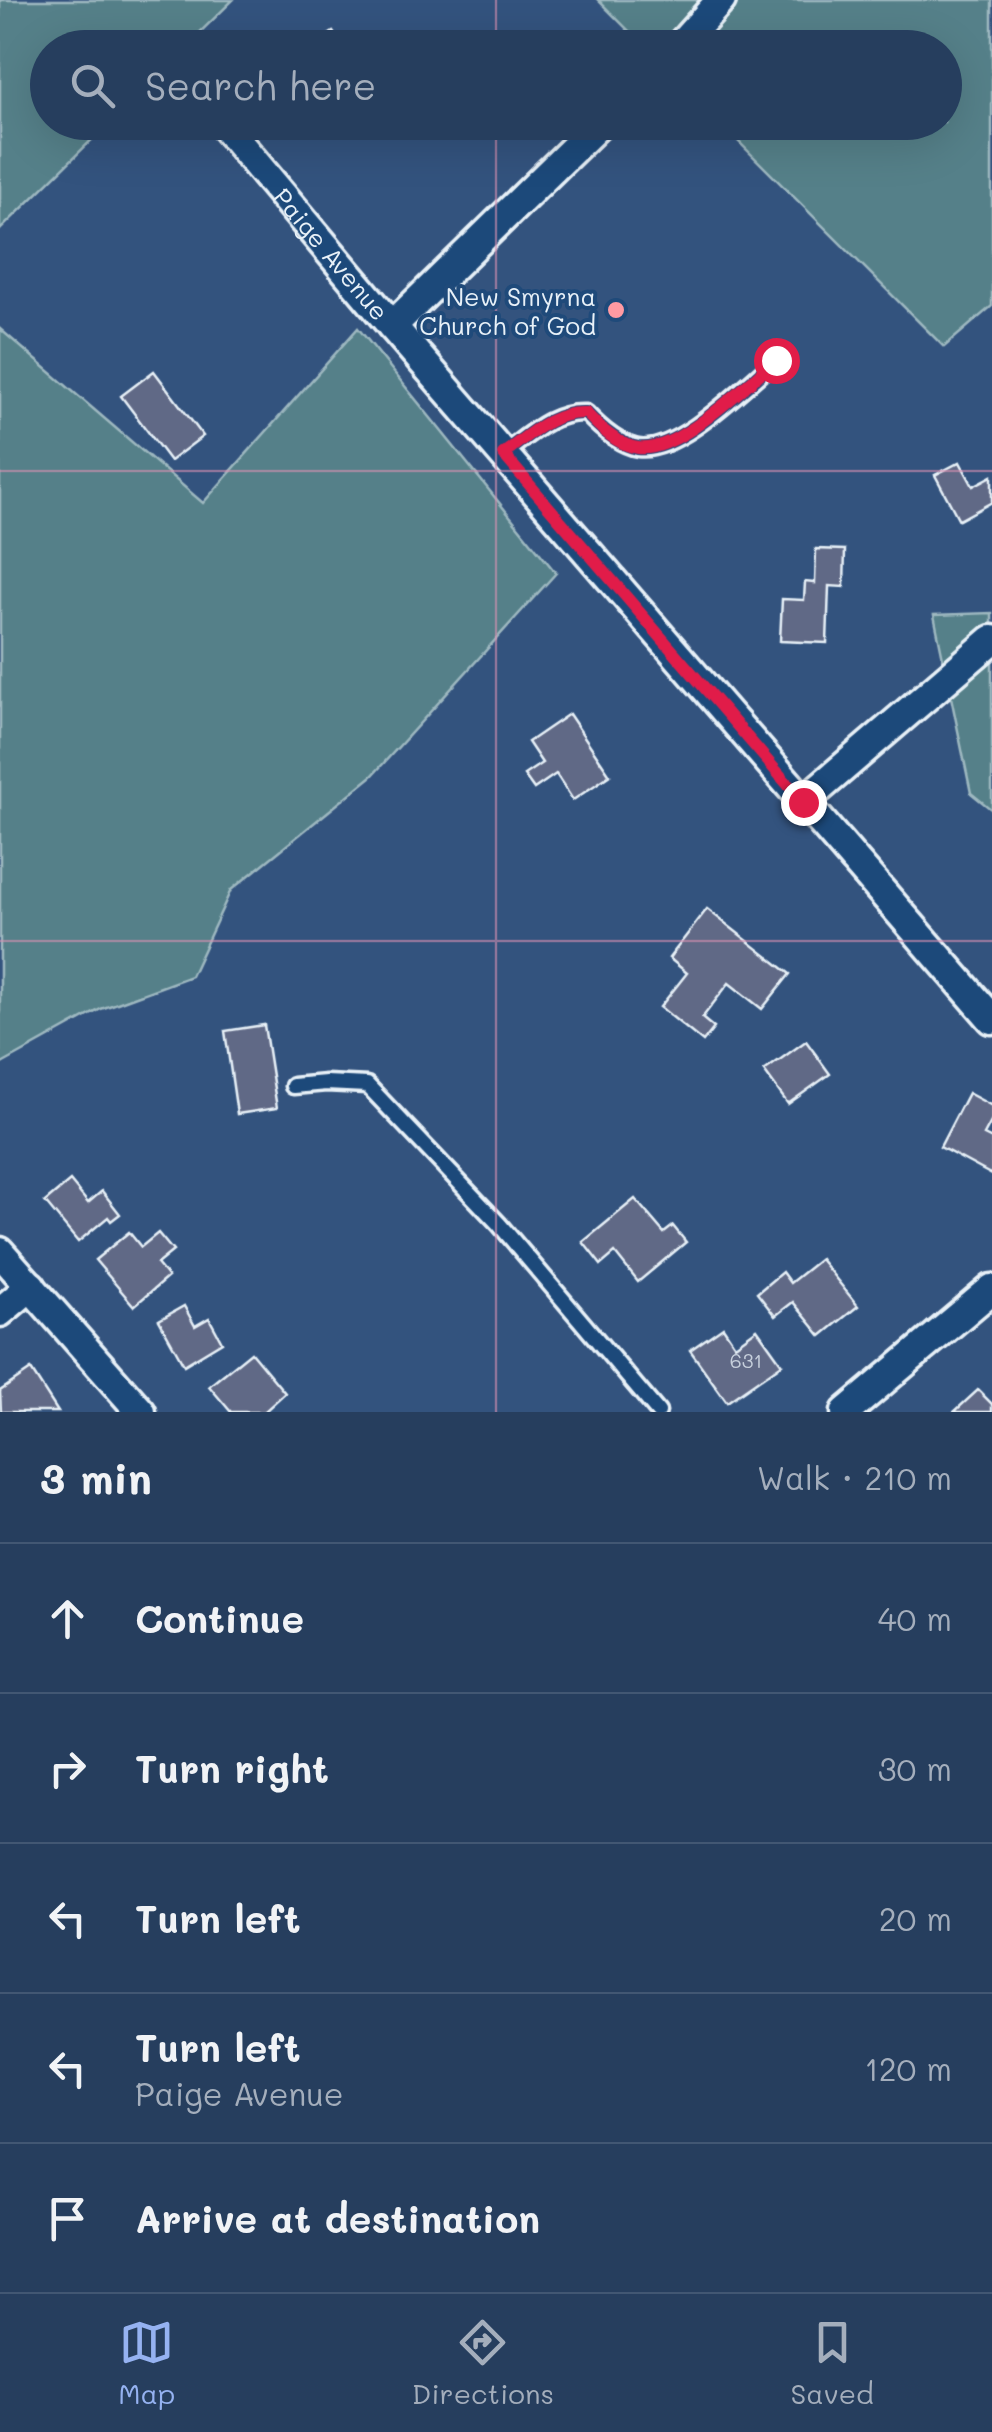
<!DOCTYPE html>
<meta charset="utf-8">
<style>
:root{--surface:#263e5e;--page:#324967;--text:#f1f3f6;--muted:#a4aebc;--line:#425773;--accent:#95b2f1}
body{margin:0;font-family:Mali,sans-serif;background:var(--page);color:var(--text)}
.stop{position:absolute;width:30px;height:30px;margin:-22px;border:8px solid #e11d48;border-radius:50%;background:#fff}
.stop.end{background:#e11d48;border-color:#fff;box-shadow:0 2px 10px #0008}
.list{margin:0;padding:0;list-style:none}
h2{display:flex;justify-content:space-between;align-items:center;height:130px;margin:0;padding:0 40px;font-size:42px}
h2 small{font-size:32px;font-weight:400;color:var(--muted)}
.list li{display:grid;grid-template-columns:65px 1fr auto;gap:30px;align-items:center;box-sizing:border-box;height:150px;padding:0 40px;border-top:2px solid var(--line)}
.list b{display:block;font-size:38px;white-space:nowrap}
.list p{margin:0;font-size:32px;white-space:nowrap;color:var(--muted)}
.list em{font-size:32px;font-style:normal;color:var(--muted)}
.icon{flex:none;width:55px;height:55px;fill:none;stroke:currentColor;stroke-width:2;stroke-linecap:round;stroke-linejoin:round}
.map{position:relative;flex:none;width:992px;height:1412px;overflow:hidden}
.search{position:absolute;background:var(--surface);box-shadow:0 10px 40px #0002;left:30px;right:30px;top:30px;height:110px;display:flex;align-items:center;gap:25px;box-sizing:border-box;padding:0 35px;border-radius:55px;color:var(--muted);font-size:38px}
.sheet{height:880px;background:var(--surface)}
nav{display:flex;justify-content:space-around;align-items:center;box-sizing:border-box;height:140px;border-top:2px solid var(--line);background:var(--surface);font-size:28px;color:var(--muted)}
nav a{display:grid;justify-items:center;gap:5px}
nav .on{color:var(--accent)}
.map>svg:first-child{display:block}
.green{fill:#548089;stroke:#9eb8c0;stroke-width:2.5}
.building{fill:#616986;stroke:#e8f1f8;stroke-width:2.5}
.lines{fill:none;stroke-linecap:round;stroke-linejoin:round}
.lane-casing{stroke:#e8f1f8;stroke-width:21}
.street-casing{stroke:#e8f1f8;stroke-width:35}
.lane{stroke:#1f4a7a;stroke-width:14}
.street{stroke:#1f4a7a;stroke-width:28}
.route{stroke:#e11d48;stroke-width:12}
.grid{fill:none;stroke:#d78fb1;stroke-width:2.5;stroke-opacity:0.55}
.poi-dot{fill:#ff9aa2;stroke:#1f4a7a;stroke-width:4}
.labels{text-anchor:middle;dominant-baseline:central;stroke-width:8;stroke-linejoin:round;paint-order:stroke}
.number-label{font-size:20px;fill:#c6cfdc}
.street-label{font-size:25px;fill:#e8f1f8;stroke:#1f4a7a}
.poi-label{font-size:25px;fill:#e8f1f8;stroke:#1f4a7a;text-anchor:end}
</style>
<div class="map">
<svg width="992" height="1412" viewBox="0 0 992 1412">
<rect width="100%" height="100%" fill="#33537e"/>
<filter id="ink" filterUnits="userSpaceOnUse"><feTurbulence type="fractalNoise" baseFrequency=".01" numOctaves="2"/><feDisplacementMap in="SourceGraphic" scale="20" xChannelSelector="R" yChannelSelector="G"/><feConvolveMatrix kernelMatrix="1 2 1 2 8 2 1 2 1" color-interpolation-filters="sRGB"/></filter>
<g filter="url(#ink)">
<g class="green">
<polygon points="0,0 233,0 185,47 48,48 48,122 109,123 0,230"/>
<polygon points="598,0 992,0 992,306 944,347 720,123 944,122 944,48 645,47"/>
<polygon points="358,328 556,573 372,776 231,890 191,976 101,1009 0,1065 0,329 203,503"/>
<polygon points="992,613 992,810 971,793 934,615"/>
</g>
<g class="building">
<polygon points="333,32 344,48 310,48"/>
<polygon points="154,371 203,436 170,461 121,396"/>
<polygon points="960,462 973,486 992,476 992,502 959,520 935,475"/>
<polygon points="816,549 845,550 844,587 829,586 827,643 780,641 782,599 804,600 805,582 815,583"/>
<polygon points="569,714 610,775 573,800 556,774 534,789 524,775 542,763 528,742"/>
<polygon points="707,909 790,974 762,1009 729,983 702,1018 714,1028 703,1042 660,1007 687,973 669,958"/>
<polygon points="264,1025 277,1108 237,1114 225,1031"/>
<polygon points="806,1041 830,1074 788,1104 764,1071"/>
<polygon points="968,1093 992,1106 992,1120 984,1135 992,1139 992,1175 940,1147"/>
<polygon points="70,1181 88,1203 102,1191 120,1214 111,1221 108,1217 78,1242 45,1202"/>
<polygon points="635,1199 664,1233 673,1226 686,1242 638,1282 615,1253 601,1265 583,1242"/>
<polygon points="129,1232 141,1247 158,1233 173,1251 157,1264 168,1277 134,1306 95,1260"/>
<polygon points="820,1259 858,1306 821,1336 793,1302 775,1316 757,1293 782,1272 790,1283"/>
<polygon points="184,1306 195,1326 209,1318 222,1342 184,1365 159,1320"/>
<polygon points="723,1327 735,1345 757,1329 782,1364 727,1402 690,1350"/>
<polygon points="251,1352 285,1393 264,1412 231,1412 209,1386"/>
<polygon points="31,1370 58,1412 1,1412 0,1391"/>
<polygon points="978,1390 992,1404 992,1412 954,1412"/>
</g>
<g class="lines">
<g class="lane-casing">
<g id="lane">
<path d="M503,454C529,435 552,411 586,413C599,427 617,444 638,448C679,454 745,385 776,360"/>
<polyline points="293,1086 326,1083 367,1085 499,1224 658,1412"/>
</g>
</g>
<g class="street-casing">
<g id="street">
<polyline points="678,48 721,0"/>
<path id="s1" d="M221,122L392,326L992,1019"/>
<polyline points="392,326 601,122"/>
<polyline points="803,802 992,640"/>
<polyline points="0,1252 141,1412"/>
<polyline points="0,1312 31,1286"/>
<polyline points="846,1412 992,1289"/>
</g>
</g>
<use href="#lane" class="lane"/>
<use href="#street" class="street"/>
</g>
</g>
<g class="lines" filter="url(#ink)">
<path class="route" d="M776,360C745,385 678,454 638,448C617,445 599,427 586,413C552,411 529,435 503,454L803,802"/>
</g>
<path class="grid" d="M496,0V48M496,122V1412M0,471H992M0,941H992"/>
<circle class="poi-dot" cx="616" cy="310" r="10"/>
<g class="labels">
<g class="number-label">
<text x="746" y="1360">631</text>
</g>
<g class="street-label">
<text stroke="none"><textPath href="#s1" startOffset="172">Paige Avenue</textPath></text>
</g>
<g class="poi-label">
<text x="596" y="296">New Smyrna<tspan x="596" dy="29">Church of God</tspan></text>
</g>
</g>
</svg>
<div class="stop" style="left:776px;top:360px"></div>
<div class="stop end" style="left:803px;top:802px"></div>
<div class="search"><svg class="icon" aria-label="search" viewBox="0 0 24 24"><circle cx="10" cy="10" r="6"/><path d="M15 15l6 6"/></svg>Search here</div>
</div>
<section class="sheet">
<h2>3 min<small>Walk · 210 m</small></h2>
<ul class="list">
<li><svg class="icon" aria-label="ahead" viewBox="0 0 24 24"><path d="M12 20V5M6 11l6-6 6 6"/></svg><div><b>Continue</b></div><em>40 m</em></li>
<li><svg class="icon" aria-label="right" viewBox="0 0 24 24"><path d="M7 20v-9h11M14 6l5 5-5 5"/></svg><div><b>Turn right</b></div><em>30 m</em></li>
<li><svg class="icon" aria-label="left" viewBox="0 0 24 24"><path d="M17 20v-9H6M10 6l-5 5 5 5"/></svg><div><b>Turn left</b></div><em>20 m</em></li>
<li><svg class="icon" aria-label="left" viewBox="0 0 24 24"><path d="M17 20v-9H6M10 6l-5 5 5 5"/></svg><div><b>Turn left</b><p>Paige Avenue</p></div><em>120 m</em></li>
<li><svg class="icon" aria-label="arrive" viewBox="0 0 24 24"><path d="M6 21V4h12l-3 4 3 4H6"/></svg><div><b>Arrive at destination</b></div></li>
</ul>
</section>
<nav>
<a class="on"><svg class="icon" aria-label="map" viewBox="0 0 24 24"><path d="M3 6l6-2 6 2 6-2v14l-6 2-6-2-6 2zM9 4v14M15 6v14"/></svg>Map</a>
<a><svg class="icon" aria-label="directions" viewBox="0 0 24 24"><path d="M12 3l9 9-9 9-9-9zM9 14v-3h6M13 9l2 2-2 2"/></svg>Directions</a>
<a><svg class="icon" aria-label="saved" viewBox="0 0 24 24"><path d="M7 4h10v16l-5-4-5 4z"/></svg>Saved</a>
</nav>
